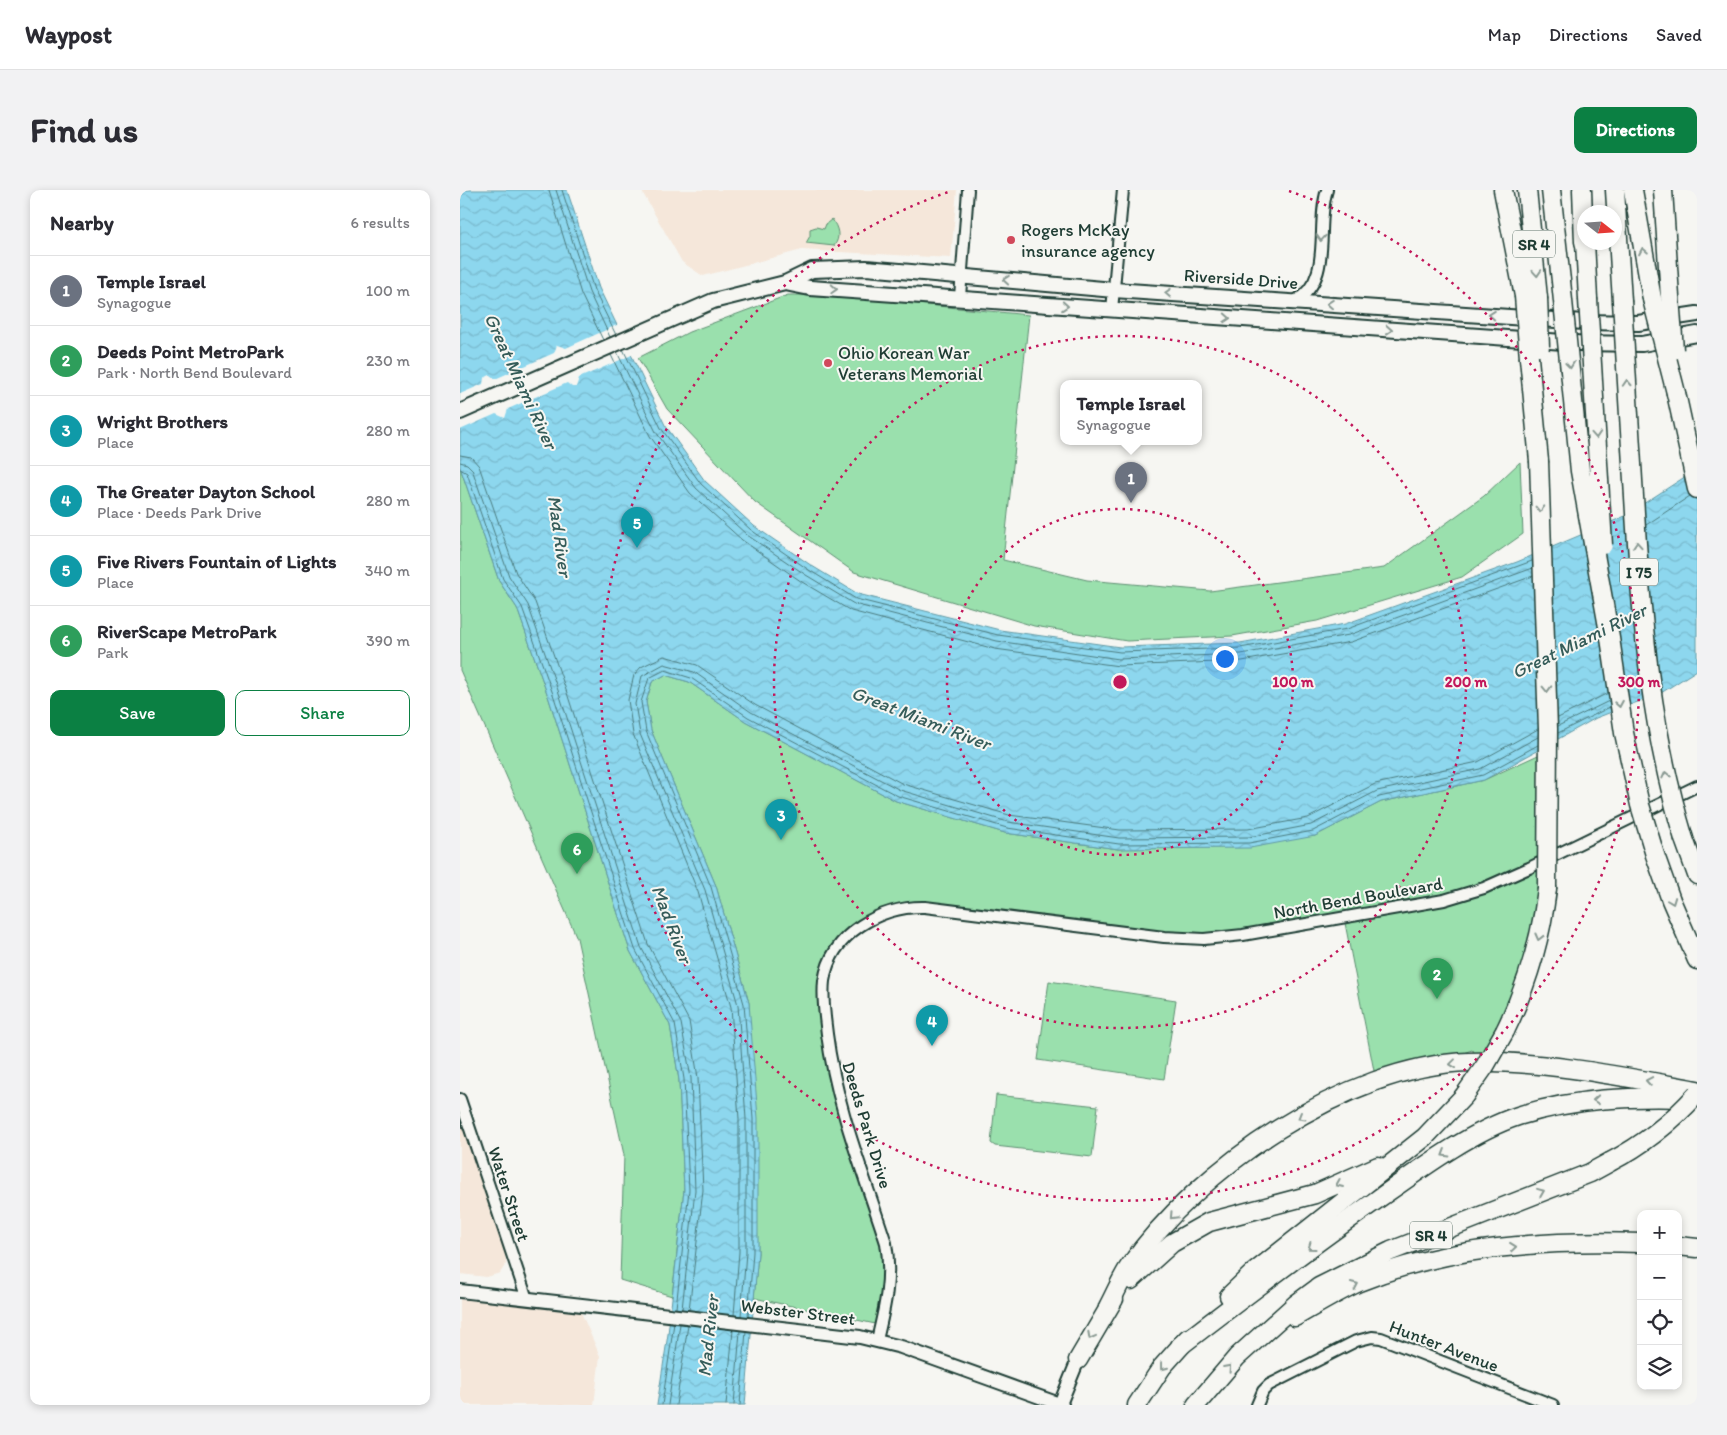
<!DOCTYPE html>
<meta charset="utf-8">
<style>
:root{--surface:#fff;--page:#f2f2f3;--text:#2b2b33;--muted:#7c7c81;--line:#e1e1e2;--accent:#0b8043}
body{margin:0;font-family:Itim,sans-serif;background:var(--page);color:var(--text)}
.controls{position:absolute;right:15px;bottom:15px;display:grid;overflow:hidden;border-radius:10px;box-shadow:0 2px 8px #0003}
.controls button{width:45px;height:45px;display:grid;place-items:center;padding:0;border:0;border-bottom:1px solid var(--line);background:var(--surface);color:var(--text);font:25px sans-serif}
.compass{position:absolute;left:1117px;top:15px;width:45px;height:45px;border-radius:50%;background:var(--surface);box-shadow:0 2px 8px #0003;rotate:107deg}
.you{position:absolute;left:764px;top:468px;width:18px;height:18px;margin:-12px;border:4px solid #fff;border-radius:50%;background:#1a73e8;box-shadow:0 0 0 8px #1a73e833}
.badge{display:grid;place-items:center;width:32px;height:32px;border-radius:50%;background:var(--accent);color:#fff;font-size:16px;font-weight:700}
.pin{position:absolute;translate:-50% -41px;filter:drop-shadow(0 1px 2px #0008)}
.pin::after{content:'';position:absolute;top:26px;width:18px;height:15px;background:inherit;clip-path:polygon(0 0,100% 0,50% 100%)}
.popup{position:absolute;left:600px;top:190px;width:142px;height:65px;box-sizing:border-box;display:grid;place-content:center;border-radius:10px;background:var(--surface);filter:drop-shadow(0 1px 4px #0005);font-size:16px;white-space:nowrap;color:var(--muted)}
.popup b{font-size:19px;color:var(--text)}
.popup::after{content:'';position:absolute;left:50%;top:100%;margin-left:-10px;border:10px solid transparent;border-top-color:var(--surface)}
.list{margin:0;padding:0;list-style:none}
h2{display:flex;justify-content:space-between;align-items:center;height:65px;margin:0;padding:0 20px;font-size:21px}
h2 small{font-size:16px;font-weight:400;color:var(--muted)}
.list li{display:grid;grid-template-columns:32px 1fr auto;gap:15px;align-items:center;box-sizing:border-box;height:70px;padding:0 20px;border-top:1px solid var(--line)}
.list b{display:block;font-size:19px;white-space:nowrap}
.list p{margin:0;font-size:16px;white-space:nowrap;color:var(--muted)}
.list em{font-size:16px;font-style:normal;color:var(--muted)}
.actions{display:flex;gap:10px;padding:15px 20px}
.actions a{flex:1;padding:11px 0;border:1px solid var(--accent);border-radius:10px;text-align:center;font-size:18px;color:var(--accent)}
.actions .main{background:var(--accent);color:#fff}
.icon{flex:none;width:28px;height:28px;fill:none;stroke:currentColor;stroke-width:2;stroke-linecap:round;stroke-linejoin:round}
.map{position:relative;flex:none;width:1237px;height:1215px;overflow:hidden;border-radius:10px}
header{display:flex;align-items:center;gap:30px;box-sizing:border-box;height:70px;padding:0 25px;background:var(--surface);border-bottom:1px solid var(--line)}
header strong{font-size:24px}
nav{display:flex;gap:28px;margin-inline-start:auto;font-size:18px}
.intro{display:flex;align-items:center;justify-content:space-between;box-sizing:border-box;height:120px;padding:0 30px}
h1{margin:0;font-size:35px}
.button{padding:12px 22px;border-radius:10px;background:var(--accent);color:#fff;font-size:18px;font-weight:700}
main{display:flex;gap:30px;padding:0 30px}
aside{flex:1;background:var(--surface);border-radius:10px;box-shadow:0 2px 8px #0003}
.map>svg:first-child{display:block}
.built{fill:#f5e7da}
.green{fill:#9ae0ad;stroke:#5c8e70}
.water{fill:url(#water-waves);stroke:#6199a4}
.pier{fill:#f6f6f2}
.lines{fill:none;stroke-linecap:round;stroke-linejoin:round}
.shore{stroke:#4b7b7e;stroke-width:1}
.minor-casing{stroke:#1f3d34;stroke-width:14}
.tertiary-casing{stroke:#1f3d34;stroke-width:16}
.secondary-casing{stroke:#1f3d34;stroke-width:18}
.motorway-casing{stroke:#1f3d34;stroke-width:21}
.minor{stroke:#f6f6f2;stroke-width:10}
.tertiary{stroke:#f6f6f2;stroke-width:12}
.secondary{stroke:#f6f6f2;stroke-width:14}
.motorway{stroke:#f6f6f2;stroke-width:18}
.motorway-bridge-casing{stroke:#1f3d34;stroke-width:21;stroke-linecap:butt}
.motorway-bridge{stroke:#f6f6f2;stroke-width:18}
.oneway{stroke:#8a9a93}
.ring{fill:none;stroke:#c2185b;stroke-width:2.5;stroke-dasharray:2.5 5}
.poi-dot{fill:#d1495b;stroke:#f6f6f2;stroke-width:2}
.labels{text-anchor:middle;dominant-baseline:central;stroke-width:4;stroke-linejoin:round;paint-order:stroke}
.shield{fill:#f6f6f2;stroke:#60746d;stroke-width:1}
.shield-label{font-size:16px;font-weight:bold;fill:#1f3d34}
.poi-label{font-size:18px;fill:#1f3d34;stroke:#f6f6f2;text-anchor:start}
.street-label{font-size:18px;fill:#1f3d34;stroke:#f6f6f2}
.water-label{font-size:19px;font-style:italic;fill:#355c59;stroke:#f6f6f2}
.centre{fill:#c2185b;stroke:#f6f6f2;stroke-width:2.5}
.ring-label{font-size:15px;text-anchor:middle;font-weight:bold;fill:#c2185b;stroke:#f6f6f2;stroke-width:4;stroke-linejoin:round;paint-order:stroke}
</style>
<header>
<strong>Waypost</strong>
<nav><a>Map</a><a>Directions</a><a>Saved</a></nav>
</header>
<div class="intro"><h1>Find us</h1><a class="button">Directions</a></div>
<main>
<aside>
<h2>Nearby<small>6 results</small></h2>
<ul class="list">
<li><span class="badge" style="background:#6b7280">1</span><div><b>Temple Israel</b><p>Synagogue</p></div><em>100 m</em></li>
<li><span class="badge" style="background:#2e9e5b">2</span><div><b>Deeds Point MetroPark</b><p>Park · North Bend Boulevard</p></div><em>230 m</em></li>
<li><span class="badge" style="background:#0f9aa8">3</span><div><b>Wright Brothers</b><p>Place</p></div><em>280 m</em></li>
<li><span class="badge" style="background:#0f9aa8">4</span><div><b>The Greater Dayton School</b><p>Place · Deeds Park Drive</p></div><em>280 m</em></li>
<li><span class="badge" style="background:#0f9aa8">5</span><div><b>Five Rivers Fountain of Lights</b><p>Place</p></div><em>340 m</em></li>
<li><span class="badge" style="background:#2e9e5b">6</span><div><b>RiverScape MetroPark</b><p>Park</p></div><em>390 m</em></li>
</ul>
<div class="actions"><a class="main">Save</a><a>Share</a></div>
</aside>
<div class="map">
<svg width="1237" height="1215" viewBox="0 0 1237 1215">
<defs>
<pattern id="water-waves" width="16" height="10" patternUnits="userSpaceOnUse" patternTransform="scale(1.25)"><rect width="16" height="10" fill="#8dd7ee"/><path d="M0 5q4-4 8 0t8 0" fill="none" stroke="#79b9cd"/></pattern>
</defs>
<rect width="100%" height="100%" fill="#f6f6f2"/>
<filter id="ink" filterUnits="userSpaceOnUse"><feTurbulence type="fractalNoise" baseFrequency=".02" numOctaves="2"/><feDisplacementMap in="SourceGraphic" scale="10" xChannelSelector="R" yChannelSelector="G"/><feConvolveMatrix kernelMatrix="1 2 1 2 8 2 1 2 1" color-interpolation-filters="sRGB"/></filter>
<g filter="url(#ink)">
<g class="built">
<polygon points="181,0 497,0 491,68 342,60 243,86 222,72"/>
<polygon points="0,925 45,1062 46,1074 40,1083 27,1087 0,1084"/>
<polygon points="0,1109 120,1120 140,1166 134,1215 0,1215"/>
</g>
<g class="green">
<path d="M372,29C378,38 381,47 374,56L346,53L350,46V39L356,37L364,39L366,34Z"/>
<polygon points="328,105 365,105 569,125 543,370 627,390 750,401 924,378 1024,306 1060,272 1063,344 1002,387 857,431 772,446 667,451 574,436 394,382 295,312 207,219 178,168 229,142"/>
<polygon points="0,277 39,391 57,418 89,509 170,761 210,835 219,890 224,1000 212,1106 160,1090 164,965 117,748 0,480"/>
<polygon points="205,485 229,492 285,531 436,611 545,643 658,659 855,646 921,612 1024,590 1089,560 1077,755 1025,876 1012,860 916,891 884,728 744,749 450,716 392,742 365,789 371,872 426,1053 420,1135 294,1108 298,1063 289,813 256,696 191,540 186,512 192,492"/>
<polygon points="589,791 716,810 704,889 578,870"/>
<polygon points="536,905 638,916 632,967 535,956 531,953"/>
</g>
<polygon class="water" points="0,0 107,0 139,98 205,235 245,291 294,336 352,376 398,404 540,440 660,457 780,453 885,434 1057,372 1163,327 1237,279 1237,480 1201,503 1136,528 1024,590 921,612 855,646 790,658 658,659 545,643 436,611 285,531 229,492 205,485 192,492 186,512 191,540 256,696 289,813 298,928 298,1063 285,1215 197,1215 208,1144 224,1000 219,890 210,835 170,761 89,509 57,418 39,391 0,277"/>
<polygon class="pier" points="159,134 174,164 119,188 116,197 112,197 107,193 48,219 45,228 36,224 0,240 0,204 23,194 24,188 30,185 35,189 94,163 97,155 106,158"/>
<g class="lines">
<g class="shore">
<polyline points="89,0 121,104 143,150"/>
<polyline points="96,0 129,102 150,147"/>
<polyline points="102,0 134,100 156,145"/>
<polyline points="163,159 201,238 241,294 291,340 349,380 396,409 538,445 660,462 780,458 887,439 1072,371"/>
<polyline points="157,162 196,242 236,298 287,345 346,385 394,414 537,451 659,469 781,464 889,445 1073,378"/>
<polyline points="151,165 190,246 230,303 282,350 342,392 391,421 535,459 659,476 782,471 891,452 1073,386"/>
<polyline points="0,265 11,267 19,276 56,383 75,412 107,503 188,754 229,831 238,888 243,1000 229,1120"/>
<polyline points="0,272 7,274 12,279 49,386 68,415 100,506 181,757 221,833 231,888 235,1000 222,1119"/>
<polyline points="0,279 7,283 43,389 62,417 94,507 175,759 215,834 224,889 229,1000 216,1118"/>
<polyline points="1186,335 1230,306"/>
<polyline points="1098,528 1148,503"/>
<polyline points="1098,536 1149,511"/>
<polyline points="1098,543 1150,517"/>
<polyline points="274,1125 279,1062 279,929 271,817 238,702 173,544 168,510 174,485 181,477 204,466 237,475 295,515 443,594 549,625 660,640 788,639 848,628 915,594 1018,572 1078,539"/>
<polyline points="281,1126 286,1062 286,929 278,815 245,700 180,544 175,514 182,486 204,474 234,482 291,522 440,600 548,632 659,648 789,647 851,635 917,601 1020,579 1078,547"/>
<polyline points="288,1127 293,1062 293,929 284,814 251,697 186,541 181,512 189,488 205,480 231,488 288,527 438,606 547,638 659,654 789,653 853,641 919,607 1023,585 1078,555"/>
<polyline points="202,1215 214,1133"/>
<polyline points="208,1215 220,1134"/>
<polyline points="216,1215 228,1135"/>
<polyline points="266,1215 273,1140"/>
<polyline points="274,1215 280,1141"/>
<polyline points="280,1215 286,1141"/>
</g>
<g class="minor-casing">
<g id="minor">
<polyline points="500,107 508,0"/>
<path d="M835,111C874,90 855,36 867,0"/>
<polyline points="652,120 663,0"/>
<polyline points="0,909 67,1109"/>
<path d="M417,1150C425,1117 432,1087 426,1053C404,984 376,916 367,844C365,827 362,809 364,791C371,743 421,716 465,717L704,747L744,749L783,745L984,710L1024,698L1069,678L1237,596"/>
<polyline points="797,1215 803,1201 809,1195 896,1151 912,1147 921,1148 1093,1215"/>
</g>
</g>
<g class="tertiary-casing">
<g id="tertiary">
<polyline points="0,1101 400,1147 441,1157 602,1215"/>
<polyline points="600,1214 618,1170"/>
</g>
</g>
<g class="secondary-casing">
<g id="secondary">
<polyline points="325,93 350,98 1117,153 1182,154 1237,144"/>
<polyline points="0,222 253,111 325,93 352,80 406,78 654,100 1124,132 1178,133 1237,124"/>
</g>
</g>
<g class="motorway-casing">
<g id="motorway">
<polyline points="1043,0 1064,106"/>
<polyline points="1067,0 1078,108"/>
<polyline points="1091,0 1101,91"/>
<polyline points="1122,0 1124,52"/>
<polyline points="1155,0 1162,111"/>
<polyline points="1173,0 1192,109"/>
<polyline points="1203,0 1210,107"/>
<polyline points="1125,52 1128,109"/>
<polyline points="1069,168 1079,271"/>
<polyline points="1216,203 1237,299"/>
<polyline points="1224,649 1237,685"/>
<polyline points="1195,665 1211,710 1237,770"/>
<path d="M1045,841C1067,796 1081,749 1087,699"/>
<polyline points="1218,1056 1237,1058"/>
<polyline points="671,1090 712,1053 749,1032 855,1004 918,976"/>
<polyline points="769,1106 792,1084 965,947 1004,906"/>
<path d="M648,1117C655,1104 661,1089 669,1077C737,979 887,875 1009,872C1081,870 1165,887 1237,900"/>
<path d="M835,1127C856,1115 877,1102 899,1092C987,1056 1087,1050 1181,1053"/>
<path d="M720,1156C785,1106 851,1056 918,1009C959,980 1010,942 1058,926C1115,908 1172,906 1231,908"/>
<polyline points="618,1170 654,1109"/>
<polyline points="677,1215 702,1177 728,1148"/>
<polyline points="736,1215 777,1167 836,1114 859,1097 931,1061 1130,983 1150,972"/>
</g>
</g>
<use href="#minor" class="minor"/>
<use href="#tertiary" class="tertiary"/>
<use href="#secondary" class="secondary"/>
<use href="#motorway" class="motorway"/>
<g class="motorway-bridge-casing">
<g id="motorway-bridge">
<polyline points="1101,91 1120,281 1150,448 1164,543 1180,615 1195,665"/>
<polyline points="1064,106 1069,168"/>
<polyline points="1210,107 1214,160"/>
<polyline points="1078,108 1080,157"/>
<polyline points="1128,109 1143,355"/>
<polyline points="1192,109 1216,203"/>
<path d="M1162,111C1166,181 1170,252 1175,323C1182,436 1191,540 1224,649"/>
<polyline points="1079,271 1088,539 1087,699"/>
<polyline points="1004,906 1025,876 1045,841"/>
<path d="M1150,972C1183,955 1212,932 1237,904"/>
</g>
</g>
<use href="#motorway-bridge" class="motorway-bridge"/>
</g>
<defs><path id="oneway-chevron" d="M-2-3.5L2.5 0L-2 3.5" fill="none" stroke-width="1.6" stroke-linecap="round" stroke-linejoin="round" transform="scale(1.25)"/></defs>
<g class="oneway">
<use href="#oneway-chevron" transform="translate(861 48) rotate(94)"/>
<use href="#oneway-chevron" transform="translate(1183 61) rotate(-101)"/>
<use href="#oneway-chevron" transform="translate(1077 83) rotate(86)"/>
<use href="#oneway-chevron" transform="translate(546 90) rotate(-175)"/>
<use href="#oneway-chevron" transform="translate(374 99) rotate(3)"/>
<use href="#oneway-chevron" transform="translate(708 103) rotate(-177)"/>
<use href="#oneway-chevron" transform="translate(870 114) rotate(-176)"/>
<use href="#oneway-chevron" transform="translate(605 116) rotate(5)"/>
<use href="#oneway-chevron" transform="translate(1032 125) rotate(-176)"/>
<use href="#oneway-chevron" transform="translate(767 128) rotate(4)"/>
<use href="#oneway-chevron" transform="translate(929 140) rotate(4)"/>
<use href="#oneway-chevron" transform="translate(1110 175) rotate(84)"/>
<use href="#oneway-chevron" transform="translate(1167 193) rotate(-93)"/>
<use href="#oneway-chevron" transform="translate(1136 245) rotate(86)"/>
<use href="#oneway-chevron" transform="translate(1080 319) rotate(88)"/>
<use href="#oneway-chevron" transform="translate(1177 355) rotate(-94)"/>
<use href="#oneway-chevron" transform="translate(1087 499) rotate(88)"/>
<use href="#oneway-chevron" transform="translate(1159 514) rotate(80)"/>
<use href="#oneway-chevron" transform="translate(1206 585) rotate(-103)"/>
<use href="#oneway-chevron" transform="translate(1212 711) rotate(69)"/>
<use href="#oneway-chevron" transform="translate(1079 747) rotate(104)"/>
<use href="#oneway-chevron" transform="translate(993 874) rotate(173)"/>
<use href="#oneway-chevron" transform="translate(1189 891) rotate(-170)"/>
<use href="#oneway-chevron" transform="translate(1136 910) rotate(175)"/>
<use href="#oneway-chevron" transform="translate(841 927) rotate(150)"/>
<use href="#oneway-chevron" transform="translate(985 964) rotate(149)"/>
<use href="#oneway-chevron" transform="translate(879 994) rotate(157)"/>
<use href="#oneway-chevron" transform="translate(1081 1002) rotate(-22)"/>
<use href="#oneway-chevron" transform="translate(713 1026) rotate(133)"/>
<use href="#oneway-chevron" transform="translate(851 1057) rotate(144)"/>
<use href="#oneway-chevron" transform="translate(1053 1057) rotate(-6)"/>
<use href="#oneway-chevron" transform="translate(895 1095) rotate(-25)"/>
<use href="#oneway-chevron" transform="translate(631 1146) rotate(118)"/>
<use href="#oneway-chevron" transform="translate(703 1177) rotate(128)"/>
<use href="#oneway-chevron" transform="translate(768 1178) rotate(-48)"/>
</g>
</g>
<g class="ring">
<circle cx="660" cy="492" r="173"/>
<circle cx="660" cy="492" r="346"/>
<path d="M829 1A519 519 0 1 1 491 1"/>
</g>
<g class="poi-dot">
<circle cx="551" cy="50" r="5"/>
<circle cx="368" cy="173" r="5"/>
</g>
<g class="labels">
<g class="shield">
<rect x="1053" y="40.5" width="42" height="27" rx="4"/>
<rect x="1160" y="368.5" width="38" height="27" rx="4"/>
<rect x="950" y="1031.5" width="42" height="27" rx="4"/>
</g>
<g class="shield-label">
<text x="1074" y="54">SR 4</text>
<text x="1179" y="382">I 75</text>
<text x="971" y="1045">SR 4</text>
</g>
<g class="poi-label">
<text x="561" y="40">Rogers McKay<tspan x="561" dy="21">insurance agency</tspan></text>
<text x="378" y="163">Ohio Korean War<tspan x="378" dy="21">Veterans Memorial</tspan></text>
</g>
<g class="street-label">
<text transform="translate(781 89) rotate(4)">Riverside Drive</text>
<text transform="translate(898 708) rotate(-10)">North Bend Boulevard</text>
<text transform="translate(407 935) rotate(73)">Deeds Park Drive</text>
<text transform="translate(49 1004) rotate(72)">Water Street</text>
<text transform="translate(338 1122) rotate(7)">Webster Street</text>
<text transform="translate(984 1156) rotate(21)">Hunter Avenue</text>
</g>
<g class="water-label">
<text transform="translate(61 191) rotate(65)">Great Miami River</text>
<text transform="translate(100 346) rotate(82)">Mad River</text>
<text transform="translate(1119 451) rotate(-26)">Great Miami River</text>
<text transform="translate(461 528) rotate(21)">Great Miami River</text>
<text transform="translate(212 734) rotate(69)">Mad River</text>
<text transform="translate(248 1146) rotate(-84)">Mad River</text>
</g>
</g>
<circle cx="660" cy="492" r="8" class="centre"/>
<g class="ring-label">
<text x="833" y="497">100 m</text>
<text x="1006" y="497">200 m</text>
<text x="1179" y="497">300 m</text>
</g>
</svg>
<div class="controls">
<button>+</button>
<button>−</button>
<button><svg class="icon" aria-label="locate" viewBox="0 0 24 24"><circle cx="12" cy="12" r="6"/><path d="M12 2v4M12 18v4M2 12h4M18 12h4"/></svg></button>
<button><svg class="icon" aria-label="layers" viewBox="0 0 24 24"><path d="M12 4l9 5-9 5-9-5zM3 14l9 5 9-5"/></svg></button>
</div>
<svg class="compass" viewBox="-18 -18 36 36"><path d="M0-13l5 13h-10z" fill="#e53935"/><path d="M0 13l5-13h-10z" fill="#7c7c81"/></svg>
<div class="you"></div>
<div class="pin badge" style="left:671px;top:313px;background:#6b7280">1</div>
<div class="popup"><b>Temple Israel</b>Synagogue</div>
<div class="pin badge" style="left:977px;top:809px;background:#2e9e5b">2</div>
<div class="pin badge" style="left:321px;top:650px;background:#0f9aa8">3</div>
<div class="pin badge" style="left:472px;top:856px;background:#0f9aa8">4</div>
<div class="pin badge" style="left:177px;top:358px;background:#0f9aa8">5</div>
<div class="pin badge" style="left:117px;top:684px;background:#2e9e5b">6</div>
</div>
</main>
